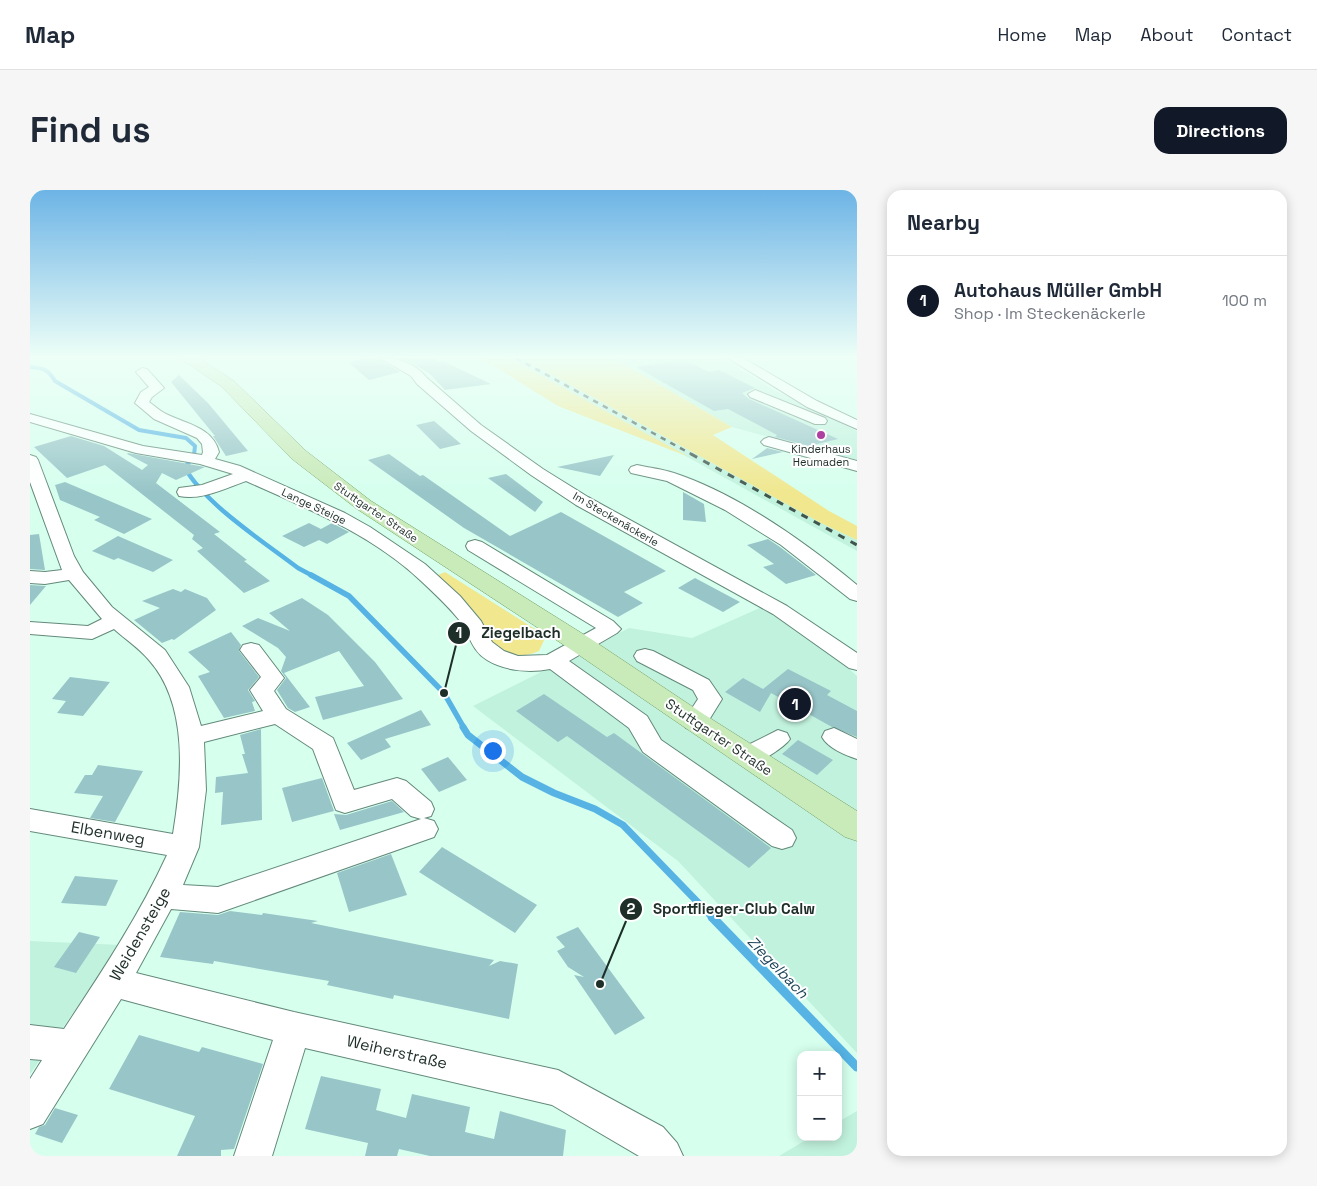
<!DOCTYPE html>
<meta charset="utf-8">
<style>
:root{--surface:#fff;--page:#f6f6f7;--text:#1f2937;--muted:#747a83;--line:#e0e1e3;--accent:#111827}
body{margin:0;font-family:"Space Grotesk",sans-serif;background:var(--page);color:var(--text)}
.controls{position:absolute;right:15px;bottom:15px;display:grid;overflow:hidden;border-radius:10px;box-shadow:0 2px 12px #0003}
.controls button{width:45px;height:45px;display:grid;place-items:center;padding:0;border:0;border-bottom:1px solid var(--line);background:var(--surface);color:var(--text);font:25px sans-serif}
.you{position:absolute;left:462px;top:560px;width:18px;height:18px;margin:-12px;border:4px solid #fff;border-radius:50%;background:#1a73e8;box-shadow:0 0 0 8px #1a73e833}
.badge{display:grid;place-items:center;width:32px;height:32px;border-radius:50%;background:var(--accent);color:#fff;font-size:16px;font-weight:700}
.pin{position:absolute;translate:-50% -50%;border:2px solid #fff;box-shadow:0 1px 5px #0006}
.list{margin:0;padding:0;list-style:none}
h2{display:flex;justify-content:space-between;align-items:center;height:65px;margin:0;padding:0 20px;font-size:21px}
h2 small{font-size:16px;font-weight:400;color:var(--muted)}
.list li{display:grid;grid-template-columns:32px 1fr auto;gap:15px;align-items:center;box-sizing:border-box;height:90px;padding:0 20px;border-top:1px solid var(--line)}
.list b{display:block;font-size:19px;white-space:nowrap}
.list p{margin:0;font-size:16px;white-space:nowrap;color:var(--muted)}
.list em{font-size:16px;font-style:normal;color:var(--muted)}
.map{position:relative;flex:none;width:827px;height:966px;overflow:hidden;border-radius:15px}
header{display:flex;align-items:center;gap:30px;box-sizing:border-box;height:70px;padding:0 25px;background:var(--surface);border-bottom:1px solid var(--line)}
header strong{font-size:24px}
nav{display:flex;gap:28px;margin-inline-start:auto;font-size:18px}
.intro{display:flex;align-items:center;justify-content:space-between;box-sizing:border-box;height:120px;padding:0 30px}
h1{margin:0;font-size:35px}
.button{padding:12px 22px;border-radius:15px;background:var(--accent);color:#fff;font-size:18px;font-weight:700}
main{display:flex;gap:30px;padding:0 30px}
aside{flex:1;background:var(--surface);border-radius:15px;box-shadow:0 2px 12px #0003}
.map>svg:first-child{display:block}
.built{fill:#c1f2de}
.green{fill:#f0e78f}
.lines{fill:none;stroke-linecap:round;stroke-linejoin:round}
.stream-far4{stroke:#56b3e4;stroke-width:4}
.stream-far3{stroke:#56b3e4;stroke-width:4.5}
.stream-far2{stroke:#56b3e4;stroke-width:5.5}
.stream-far1{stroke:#56b3e4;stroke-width:7}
.stream{stroke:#56b3e4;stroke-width:9}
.building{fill:#98c5c8}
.minor-casing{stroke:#63897a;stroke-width:2}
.major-casing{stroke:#769f68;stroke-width:1}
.minor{fill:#fff;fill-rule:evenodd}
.major{fill:#c9eab9;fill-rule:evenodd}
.rail-far1{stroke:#40554d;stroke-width:2.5;stroke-dasharray:5.5 5.5;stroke-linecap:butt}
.rail{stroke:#40554d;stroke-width:3;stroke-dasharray:7 7;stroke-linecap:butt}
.poi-dot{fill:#ad40a0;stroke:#fff;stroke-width:2}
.labels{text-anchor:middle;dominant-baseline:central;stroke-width:4;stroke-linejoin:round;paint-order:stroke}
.far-poi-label{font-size:11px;fill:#1e2e28;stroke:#fff}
.far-street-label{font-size:11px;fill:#1e2e28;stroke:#fff}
.street-label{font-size:14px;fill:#1e2e28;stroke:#fff}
.water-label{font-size:15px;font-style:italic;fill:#1c4459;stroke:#fff}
.near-street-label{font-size:16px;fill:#1e2e28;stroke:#fff}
.leader{fill:none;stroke:#1e2e28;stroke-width:2}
.callout-dot{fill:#1e2e28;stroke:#fff;stroke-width:2}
.mark-label{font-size:15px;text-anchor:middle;font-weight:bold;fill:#fff}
.callout-label{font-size:15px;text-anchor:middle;font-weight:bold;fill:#1e2e28;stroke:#fff;stroke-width:4;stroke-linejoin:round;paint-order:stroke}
</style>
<header>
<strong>Map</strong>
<nav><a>Home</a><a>Map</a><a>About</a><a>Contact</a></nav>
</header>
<div class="intro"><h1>Find us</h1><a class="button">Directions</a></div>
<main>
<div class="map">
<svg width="827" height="966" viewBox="0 0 827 966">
<rect width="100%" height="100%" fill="#d6ffee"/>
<g class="built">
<polygon points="479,168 492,168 791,333 827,350 827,361"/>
<polygon points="584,168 692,168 744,200 827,241 827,271 702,237"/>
<polygon points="732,417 802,464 827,486 827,863 648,671 443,516 599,438 662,448"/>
<polygon points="0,751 91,755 0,884"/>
<polygon points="827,921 827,966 749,966 781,947 808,947 808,932"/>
</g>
<g class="green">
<polygon points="451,168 479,168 659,267 528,216"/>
<polygon points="492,168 584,168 702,237 683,245 799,321 827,336 827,350 791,333"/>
<path d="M415,382L516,446L509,461C468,478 460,446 440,419C431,407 418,396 408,385Z"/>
</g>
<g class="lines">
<path class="stream-far4" d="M0,177C13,178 18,179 25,191L109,240L156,248L165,256L164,265"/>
<path class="stream-far3" d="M164,264L155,278C176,315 234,352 268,378L283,386"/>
<polyline class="stream-far2" points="281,385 319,406 414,503 434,538"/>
<polyline class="stream-far1" points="433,537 438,545 492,587 524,603 565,619 593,635 683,728"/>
<polyline class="stream" points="682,727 827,877"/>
</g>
<g class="building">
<polygon points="335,168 348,168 370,182 339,190 319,173"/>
<polygon points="368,168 403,168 409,172 413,171 461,194 415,200 400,184 382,173"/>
<polygon points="653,169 679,182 689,180 725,198 712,203 719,209 808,249 779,256 745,247 747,245 698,219 684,221 606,177"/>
<polygon points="149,185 178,213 218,261 196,266 183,246 185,246 141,192"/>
<polygon points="404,231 431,254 410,259 386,235"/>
<polygon points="41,246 74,256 112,280 118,275 97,264 98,263 175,277 146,290 132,283 126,293 190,342 184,344 217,370 214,371 240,391 214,403 167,361 173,358 162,349 164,345 75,275 37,288 4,257"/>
<polygon points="737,258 753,262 722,269"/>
<polygon points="359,264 390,286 393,285 480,346 531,322 636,381 594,402 613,413 588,427 434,338 338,270"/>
<polygon points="584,265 570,286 527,277"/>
<polygon points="476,284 513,312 505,322 458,288"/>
<polygon points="35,292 122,329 94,344 64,330 70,327 30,310 25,295"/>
<polygon points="653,302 674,314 676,332 653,330"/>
<polygon points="279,333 291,339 302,333 319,342 297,354 289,350 274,357 252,346"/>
<polygon points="9,344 15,380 0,379 0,345"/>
<polygon points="88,346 143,370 123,382 88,368 84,370 62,361"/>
<polygon points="738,349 750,357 786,385 756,394 733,377 744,374 717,355"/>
<polygon points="665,388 710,412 693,422 648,398"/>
<polygon points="0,395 16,396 0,415"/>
<polygon points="143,399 151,402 155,399 177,408 186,420 144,450 142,449 132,453 104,430 130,418 112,411"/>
<polygon points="272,408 298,425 345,472 373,509 293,530 285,507 334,496 309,461 254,483 280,517 265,522 258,518 247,500 256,488 251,481 256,467 248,458 212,436 228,428 260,441 239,423"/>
<polygon points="201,442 211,455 209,461 229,487 218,500 225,511 222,512 225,521 194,528 168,486 180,482 158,462"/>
<polygon points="758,479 801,501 797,505 827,521 827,547 802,537 741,503 730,522 695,502 713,488 733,499"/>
<polygon points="40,487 80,492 53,526 27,523 36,511 22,509"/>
<polygon points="514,504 577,547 584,543 741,658 719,678 537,546 528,552 486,521"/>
<polygon points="391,520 401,535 355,549 361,557 331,570 317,553"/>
<polygon points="231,539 232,630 191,635 193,602 185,603 186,587 218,583 212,564 215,564 210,545"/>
<polygon points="768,550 803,570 787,585 752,564"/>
<polygon points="418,567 437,590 409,602 391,579"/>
<polygon points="68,575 113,581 85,632 60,628 73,606 44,603 55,585 62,585"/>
<polygon points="292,588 304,621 262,632 252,598"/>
<polygon points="362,611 374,622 310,640 304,624 316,625"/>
<polygon points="412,657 507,715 485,743 389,682"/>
<polygon points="361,664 377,705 319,722 307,683"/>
<polygon points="45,686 88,690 76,716 31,713"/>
<polygon points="200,721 232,725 233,723 288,731 281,733 464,770 459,776 470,771 488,774 479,829 364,805 363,809 297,795 299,791 184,771 183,774 130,767 150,722 188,725"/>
<polygon points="548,737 615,828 585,845 544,785 554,787 538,777 527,761 535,757 526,747"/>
<polygon points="49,742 70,747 46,783 24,777"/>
<polygon points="109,845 169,862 172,857 233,874 204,959 191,960 191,966 147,966 165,926 79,899"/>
<polygon points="291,886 351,899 346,920 376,928 382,904 440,917 435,942 464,949 470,921 536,940 533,966 400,966 369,959 367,966 335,966 338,953 275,939"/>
<polygon points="25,918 48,925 32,953 5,944 9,937 15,935"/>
</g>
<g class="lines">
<g class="minor-casing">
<g id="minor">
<path d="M350,168C368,168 385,173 397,188L451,235L513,279L558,307L757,416L827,463V480L819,478L743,424L546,315L501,285L441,241L387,194L381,186Z"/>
<polygon points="698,168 713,168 787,211 827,230 827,239 777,217"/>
<path d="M112,178L117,179L134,198L122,207L119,212C125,216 130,221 136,224C156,234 183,237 189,262L185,269L210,276L315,323L340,337L395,374L430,406L451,431L462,452L474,461L488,466L517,465L566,438L438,360L436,356L438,352L445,350L452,352L583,431L591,439L587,443L539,471L617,526L631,550L762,640L766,648L762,656L752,659L742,656L613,562L599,538L520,479C500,483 475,481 457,470C441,460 440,445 430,431C418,416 404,403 390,390C341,344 276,318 216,291C196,298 171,311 149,306L147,302L149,298L172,295L203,284L170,274L106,263L0,232V224L113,256L172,265L173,262L172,254L167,248L124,229L105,213L111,202L119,197L106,182Z"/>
<polygon points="725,200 795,228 797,231 795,234 785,234 720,207 718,204"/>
<polygon points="739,247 827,271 827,281 734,255 731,252 734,249"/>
<path d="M0,265L6,267L8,270L44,366L53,382L82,417L135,460L159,497L171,536L233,521L220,500L231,487L210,460L213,455L221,453L229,455L254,488L244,501L256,519L303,548L324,600L367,588L376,591L401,612L404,619L401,626L394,628L404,631L408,639L404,647L188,723L141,719L106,783L264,822L528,880L633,937L647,953L653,966H609L522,915L275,858L242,966H204L243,850L91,809L13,934L0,939V889L12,870L0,869V835L34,839C71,783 109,726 137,665L0,641V619L143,644C152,589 159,515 119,470C109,458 95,449 84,439L62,449L0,444V432L58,436L72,429L39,390L15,394L0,393V381L15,382L32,380L0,292ZM245,534L283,559L306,620L315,623L362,609L381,626L391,629L188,697L153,695L169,657L176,600L174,552Z"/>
<path d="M607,275C620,278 632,279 644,283C708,304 776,353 827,395V411L820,409L751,355L695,320L637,291L601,283L599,280L601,277Z"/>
<polygon points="615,459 623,461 679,490 692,509 674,538 665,540 656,538 653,532 668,509 663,500 607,471 604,466 607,461"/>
<path d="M804,538L827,549V569C815,565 798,558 792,547L795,541Z"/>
<path d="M748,540L757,543L760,549C755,557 726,576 716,575C713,575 711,573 708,572L704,566L708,560Z"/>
</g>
</g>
<g class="major-casing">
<polygon id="major" points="150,168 169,168 204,191 276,261 341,311 561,449 675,525 827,621 827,651 815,647 543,461 327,319 262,269 192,197"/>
</g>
<use href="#minor" class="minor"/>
<use href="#major" class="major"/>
<polyline class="rail-far1" points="486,168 663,265"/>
<polyline class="rail" points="661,264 827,355"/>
</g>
<linearGradient id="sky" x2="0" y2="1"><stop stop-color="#6db4e6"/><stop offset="0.55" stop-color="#edfff7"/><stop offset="1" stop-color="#edfff7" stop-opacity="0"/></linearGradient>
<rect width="827" height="303" fill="url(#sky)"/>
<circle class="poi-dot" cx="791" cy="245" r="5"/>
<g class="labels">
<g class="far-poi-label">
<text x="791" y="259">Kinderhaus<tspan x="791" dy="13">Heumaden</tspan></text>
</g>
<g class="far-street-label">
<text transform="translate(284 316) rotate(25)">Lange Steige</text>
<text transform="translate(346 322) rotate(34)">Stuttgarter Straße</text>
<text transform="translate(586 329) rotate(30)">Im Steckenäckerle</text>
</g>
<g class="street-label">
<text transform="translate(689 547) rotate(34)">Stuttgarter Straße</text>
</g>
<g class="water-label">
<text transform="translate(748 777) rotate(46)">Ziegelbach</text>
</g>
<g class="near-street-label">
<text transform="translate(78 643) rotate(10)">Elbenweg</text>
<text transform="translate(110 744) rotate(-60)">Weidensteige</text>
<text transform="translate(367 862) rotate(13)">Weiherstraße</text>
</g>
</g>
<path class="leader" d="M414 503L429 443M570 794L601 719"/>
<g class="callout-dot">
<circle cx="414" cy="503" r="5"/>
<circle cx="570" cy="794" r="5"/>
<circle cx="429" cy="443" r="12"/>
<circle cx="601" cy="719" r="12"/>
</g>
<g class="mark-label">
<text x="429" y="448">1</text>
<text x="601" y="724">2</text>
</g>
<g class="callout-label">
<text x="491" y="448">Ziegelbach</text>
<text x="704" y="724">Sportflieger-Club Calw</text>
</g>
</svg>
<div class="controls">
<button>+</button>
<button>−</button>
</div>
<div class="you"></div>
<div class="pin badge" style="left:765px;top:514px">1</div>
</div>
<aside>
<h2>Nearby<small></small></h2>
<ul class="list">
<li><span class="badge">1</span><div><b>Autohaus Müller GmbH</b><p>Shop · Im Steckenäckerle</p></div><em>100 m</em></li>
</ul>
</aside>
</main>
